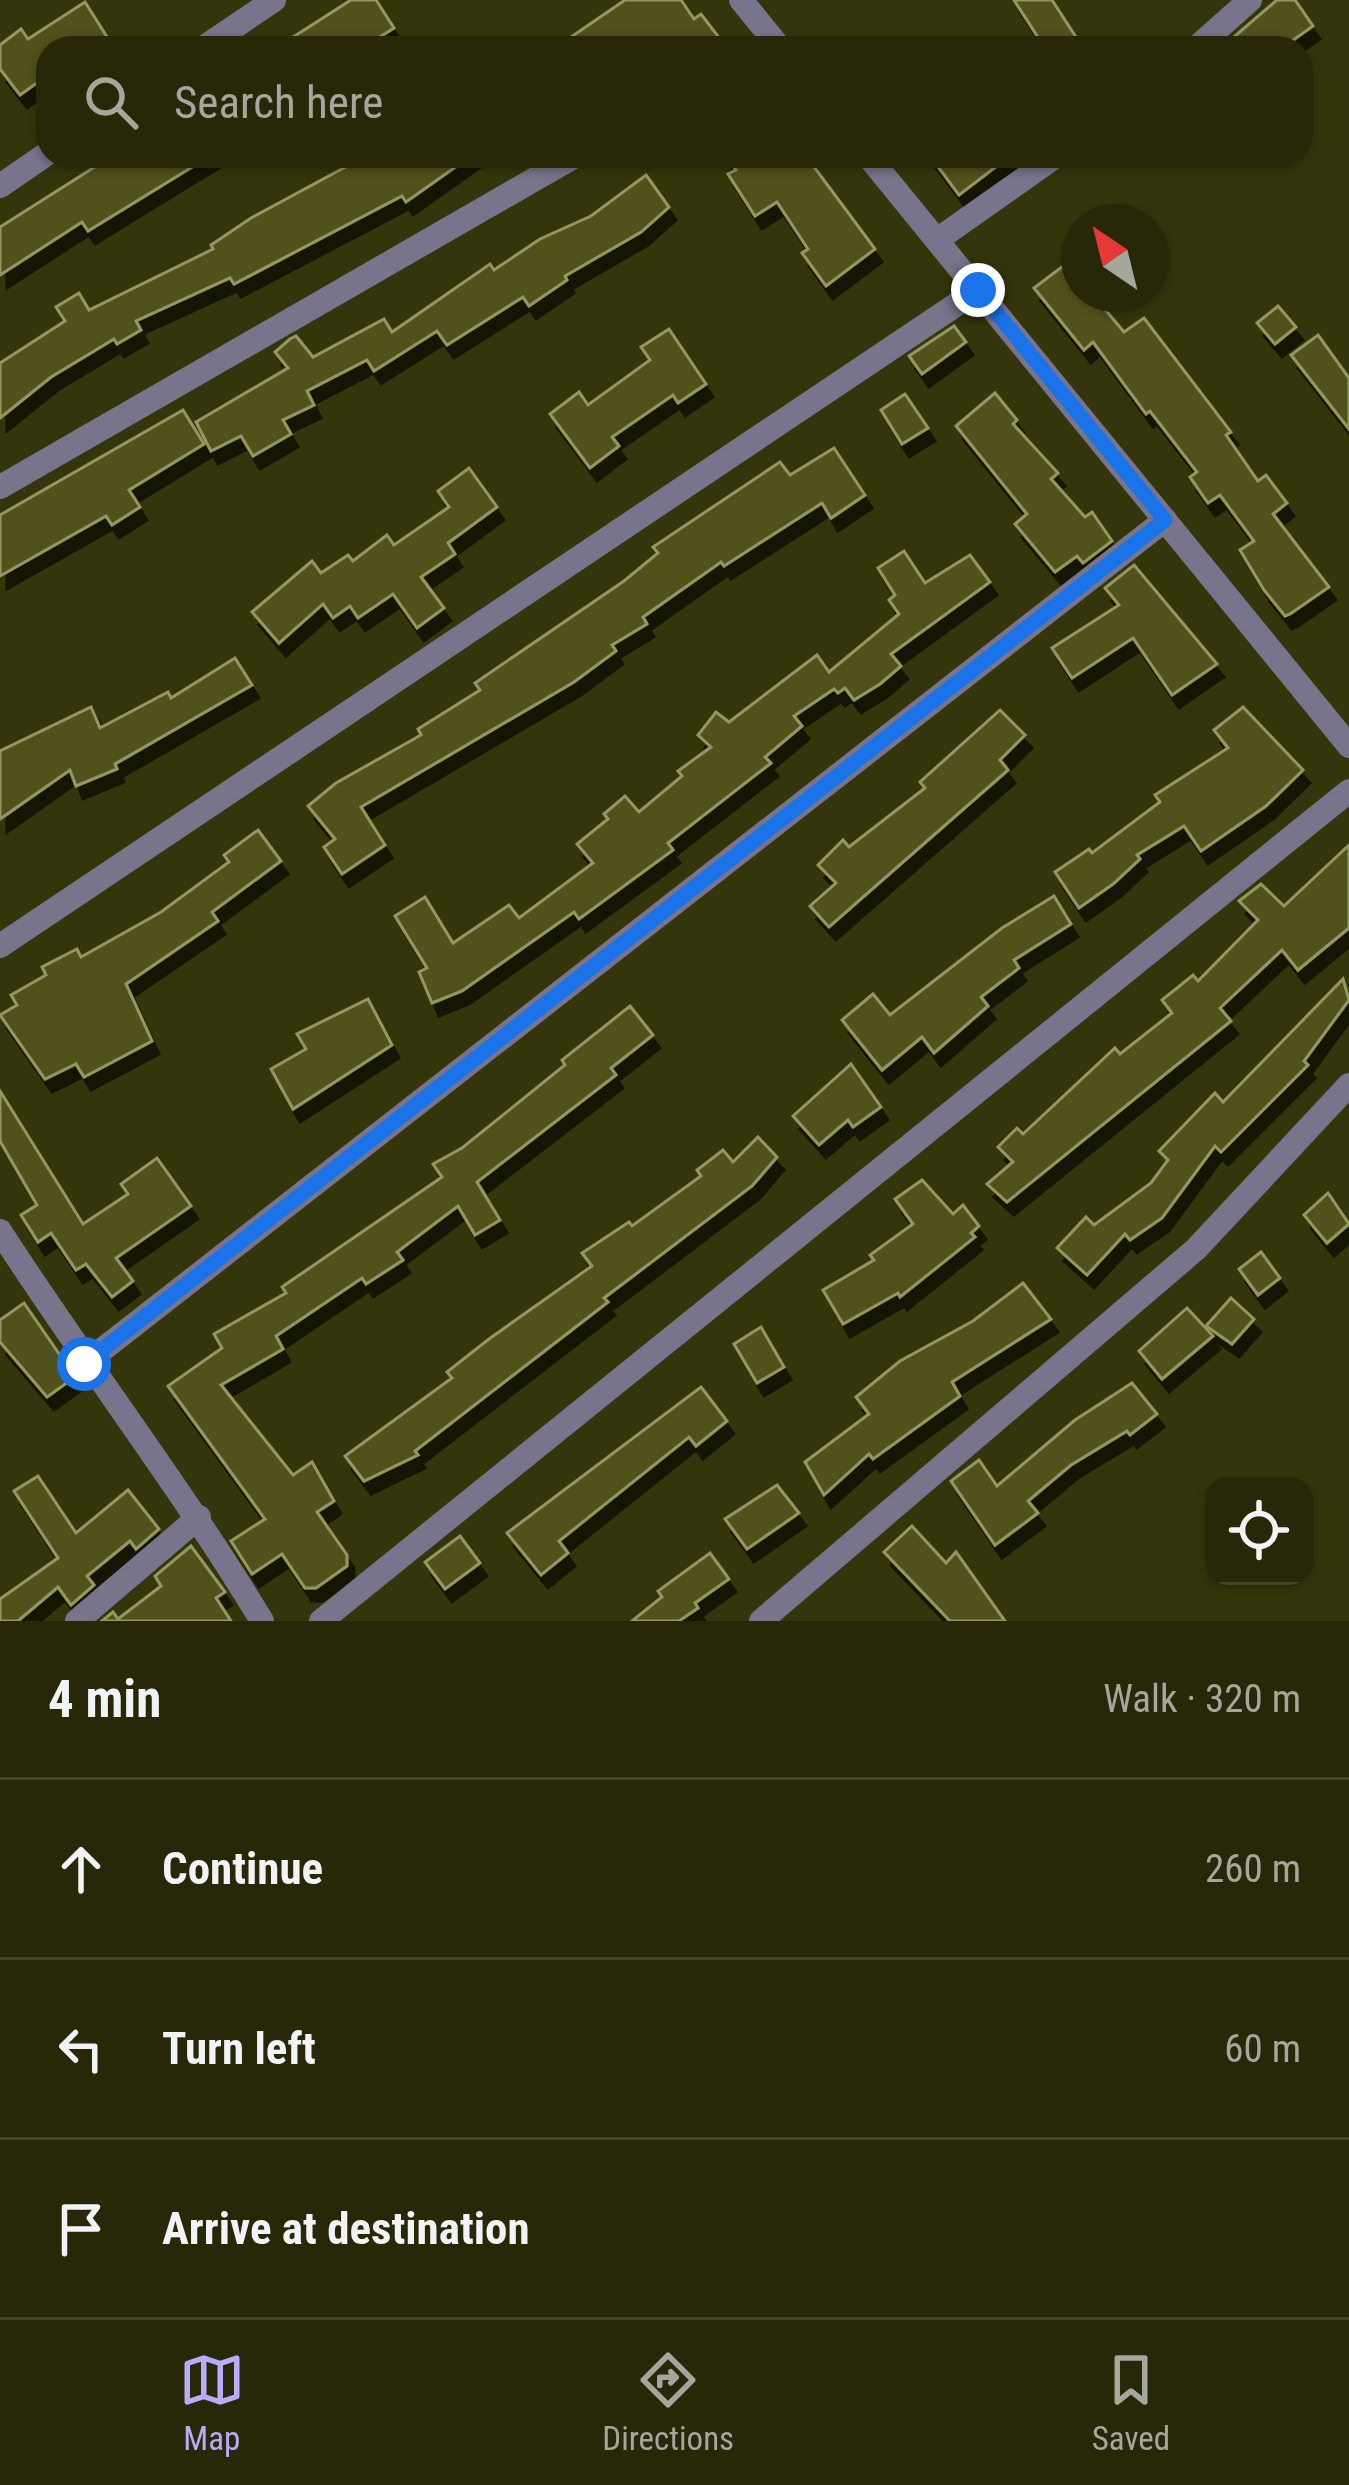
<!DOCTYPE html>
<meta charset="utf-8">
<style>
:root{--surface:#282808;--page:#343416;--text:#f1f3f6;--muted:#a5a69c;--line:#444429;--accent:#b6acf8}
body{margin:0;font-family:"Roboto Condensed",sans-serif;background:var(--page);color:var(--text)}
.controls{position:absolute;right:36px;bottom:36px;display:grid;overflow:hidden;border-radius:24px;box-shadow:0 3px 9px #0004}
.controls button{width:108px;height:108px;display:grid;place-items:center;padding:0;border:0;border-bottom:3px solid var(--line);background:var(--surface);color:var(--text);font:60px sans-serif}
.compass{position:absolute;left:1061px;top:204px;width:108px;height:108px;border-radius:50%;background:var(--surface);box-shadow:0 3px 9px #0004;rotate:325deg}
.stop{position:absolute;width:36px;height:36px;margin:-27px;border:9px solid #1a73e8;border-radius:50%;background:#fff}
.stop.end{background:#1a73e8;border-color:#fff;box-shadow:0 3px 12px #0008}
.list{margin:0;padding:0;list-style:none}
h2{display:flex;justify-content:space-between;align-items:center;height:156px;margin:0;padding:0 48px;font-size:51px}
h2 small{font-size:39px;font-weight:400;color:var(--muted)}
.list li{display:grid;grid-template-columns:78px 1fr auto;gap:36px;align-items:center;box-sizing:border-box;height:180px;padding:0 48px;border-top:3px solid var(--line)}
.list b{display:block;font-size:45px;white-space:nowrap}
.list em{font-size:39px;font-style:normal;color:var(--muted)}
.icon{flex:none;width:66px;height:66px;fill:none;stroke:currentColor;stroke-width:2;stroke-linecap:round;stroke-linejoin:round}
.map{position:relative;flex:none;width:1349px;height:1621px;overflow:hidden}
.search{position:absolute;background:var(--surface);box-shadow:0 3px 9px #0004;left:36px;right:36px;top:36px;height:132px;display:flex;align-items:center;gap:30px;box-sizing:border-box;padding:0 42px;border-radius:36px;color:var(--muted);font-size:45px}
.sheet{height:696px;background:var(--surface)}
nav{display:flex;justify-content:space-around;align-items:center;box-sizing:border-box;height:168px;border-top:3px solid var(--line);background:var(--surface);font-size:33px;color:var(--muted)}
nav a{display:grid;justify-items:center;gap:6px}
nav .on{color:var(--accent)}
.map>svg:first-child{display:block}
.building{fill:#51511b;stroke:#959760;stroke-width:3;filter:url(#shadow)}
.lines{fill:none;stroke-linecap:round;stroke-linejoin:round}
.minor{stroke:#77748b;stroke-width:24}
.route{stroke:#1a73e8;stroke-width:15}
</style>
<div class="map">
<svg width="1349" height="1621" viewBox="0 0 1349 1621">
<defs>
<filter id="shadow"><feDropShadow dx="7" dy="13" stdDeviation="0" flood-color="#0009"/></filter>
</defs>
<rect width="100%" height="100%" fill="#35350b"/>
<g class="building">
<polygon points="351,0 376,0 394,28 362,48 276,48"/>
<polygon points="625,0 681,0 694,19 701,14 727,48 555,48"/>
<polygon points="1014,0 1052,0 1083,48 1045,48"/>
<polygon points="1277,0 1295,0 1313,26 1282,48 1221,48"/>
<polygon points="85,2 114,48 48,48 48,75 20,95 0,69 0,45 21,29 28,39"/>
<polygon points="112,156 210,156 88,231 82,222 0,275 0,227"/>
<polygon points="366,156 471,156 406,202 402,196 234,284 230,278 136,321 141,330 117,344 114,339 51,377 0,418 0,363 65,321 56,307 79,293 89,310 213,249 211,245 251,218"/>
<polygon points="726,156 806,156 875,249 826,286 802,253 808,249 777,202 755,216 728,174 736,170"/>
<polygon points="930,156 1010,156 959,195"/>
<polygon points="646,175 669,207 641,232 565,276 567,280 529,306 523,297 447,345 437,331 374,371 367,360 307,391 314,405 283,420 291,434 253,456 241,436 211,451 196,422 288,368 275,352 290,339 296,336 313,357 384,319 392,332 490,264 494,270 540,239 591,216"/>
<polygon points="1079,254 1079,294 1092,294 1124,332 1144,318 1231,432 1226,435 1258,481 1266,475 1287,503 1273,514 1329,587 1290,614 1285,616 1264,590 1240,550 1254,541 1220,495 1208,503 1190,477 1197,472 1150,411 1146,414 1093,342 1084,350 1034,288"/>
<polygon points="1278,306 1296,327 1275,344 1257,323"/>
<polygon points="954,326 966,342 922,374 909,356"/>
<polygon points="669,329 706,384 678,403 673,395 612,437 619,446 590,468 550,414 579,392 588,405 650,360 641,347"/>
<polygon points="1318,335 1349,378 1349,429 1291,355"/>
<polygon points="995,393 1017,420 1013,424 1058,473 1051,479 1085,517 1092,512 1112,541 1083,563 1077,556 1055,572 1015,524 1027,514 956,426"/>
<polygon points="905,394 928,428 902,444 881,410"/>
<polygon points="183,410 204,444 129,490 140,507 112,525 106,516 0,576 0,515"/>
<polygon points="834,448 865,495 831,518 822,503 724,566 721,562 643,617 647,624 612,645 616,651 574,682 361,807 385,845 342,874 324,847 335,839 308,806 336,783 421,735 418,729 480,690 475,683 624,581 658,553 653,547 780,462 790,475"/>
<polygon points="469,468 497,507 448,543 455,554 421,577 444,608 417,628 393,594 358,618 350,606 333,618 323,604 279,643 252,612 312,561 321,573 348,555 353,561 387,535 394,545 449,507 438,491"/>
<polygon points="904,551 925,583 970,555 990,582 891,654 901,666 880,684 854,700 845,688 838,693 834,689 794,716 802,726 765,757 771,763 668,843 673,850 579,919 574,912 462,991 432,1003 419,972 427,968 395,916 425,897 453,943 509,905 519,918 593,863 577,844 608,819 604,814 625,796 639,812 682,776 678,771 711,747 698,735 716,712 729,722 817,655 829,672 899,614 889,600 895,595 878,568"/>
<polygon points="1134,565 1217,664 1172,695 1133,638 1072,678 1052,648 1119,605 1105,588"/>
<polygon points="235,658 252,685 115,764 117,769 76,786 70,770 0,819 0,751 91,707 100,728 168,692 171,698"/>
<polygon points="1243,707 1303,770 1266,806 1201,851 1184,826 1137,855 1140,859 1113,884 1079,908 1055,872 1089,849 1092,853 1160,802 1155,795 1228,748 1214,730"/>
<polygon points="1000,710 1025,735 1000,760 1008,770 829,927 810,906 836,883 818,865 843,840 849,847 925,788 920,782"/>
<polygon points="258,830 281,861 212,912 218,921 126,984 152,1041 84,1077 76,1064 45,1079 0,1015 17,1005 11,995 46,975 42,967 77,949 81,957 161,912 229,862 224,855"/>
<polygon points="1349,845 1349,928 1298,970 1282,950 1220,1008 1231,1021 1007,1202 987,1184 1013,1162 998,1147 1017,1128 1023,1134 1115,1048 1120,1054 1172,1013 1162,1000 1193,975 1198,981 1258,920 1239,901 1261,884 1284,906"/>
<polygon points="1054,896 1071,924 1014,960 1019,968 981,997 988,1006 934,1053 922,1037 882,1070 842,1020 873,994 890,1015 1002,928"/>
<polygon points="1343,979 1349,1000 1304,1061 1308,1065 1221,1152 1215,1146 1162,1218 1130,1240 1125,1234 1087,1275 1057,1248 1086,1217 1094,1225 1151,1183 1168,1160 1159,1151 1215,1093 1223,1102"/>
<polygon points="368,999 392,1045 293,1109 271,1069 306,1049 297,1034"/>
<polygon points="630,1006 653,1035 611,1068 616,1075 477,1182 500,1220 475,1235 458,1206 397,1252 403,1260 366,1284 362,1278 276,1336 283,1349 221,1385 293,1475 312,1462 334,1501 317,1512 347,1555 347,1566 316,1588 305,1588 282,1554 252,1574 231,1541 265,1519 168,1386 222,1348 214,1334 286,1293 282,1287 442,1177 433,1164 462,1148 565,1065 562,1060"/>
<polygon points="851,1064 881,1107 853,1127 848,1120 819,1145 793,1116"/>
<polygon points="0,1091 83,1224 128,1194 121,1184 157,1158 191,1206 116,1258 133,1281 112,1297 86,1264 76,1270 51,1233 38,1242 21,1215 37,1205 0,1141"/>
<polygon points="758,1137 777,1157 752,1186 604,1298 608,1302 415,1451 418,1455 364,1481 345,1456 452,1378 447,1372 489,1339 592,1266 582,1253 629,1222 632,1226 701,1176 697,1170 723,1150 733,1162"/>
<polygon points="922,1180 953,1214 963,1205 979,1226 971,1233 975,1237 900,1297 898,1293 843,1324 823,1290 874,1260 870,1255 913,1224 895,1199"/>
<polygon points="1328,1193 1349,1224 1327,1243 1304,1215"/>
<polygon points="1261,1252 1280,1278 1258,1295 1239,1269"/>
<polygon points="1023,1283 1051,1319 952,1382 960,1396 873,1459 869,1454 824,1495 805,1462 869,1414 856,1397 900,1361 973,1321"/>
<polygon points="1231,1298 1254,1319 1232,1344 1206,1326"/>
<polygon points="24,1303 75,1377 47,1397 0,1342 0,1320"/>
<polygon points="1187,1308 1213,1336 1162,1379 1139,1351"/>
<polygon points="761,1327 784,1367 757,1383 734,1344"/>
<polygon points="1132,1383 1157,1414 1130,1435 1127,1431 1071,1465 1028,1501 1038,1513 995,1545 951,1481 979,1460 997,1486 1075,1420"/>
<polygon points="701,1387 727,1421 696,1446 689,1437 559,1541 568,1553 541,1575 507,1533"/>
<polygon points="38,1476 76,1533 128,1490 159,1529 136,1549 130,1541 87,1576 94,1585 71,1605 58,1587 18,1621 0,1621 0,1599 58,1558 14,1491"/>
<polygon points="777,1485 799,1513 747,1549 725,1519"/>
<polygon points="912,1526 946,1563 956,1552 1005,1621 950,1621 884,1552"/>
<polygon points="460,1536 480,1563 445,1589 425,1562"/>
<polygon points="191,1546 225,1592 216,1598 231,1621 102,1621 113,1612 118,1619 161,1586 155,1576"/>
<polygon points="710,1553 729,1579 695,1603 698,1608 679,1621 632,1621 662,1597 658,1591"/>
</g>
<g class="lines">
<g class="minor">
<polyline points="741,0 780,48"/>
<polyline points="203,48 274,0"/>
<polyline points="1196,48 1250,0"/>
<polyline points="868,156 1349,746"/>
<polyline points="0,186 48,153"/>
<polyline points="937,240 1056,156"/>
<polyline points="0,487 575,156"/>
<polyline points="0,946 978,290"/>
<path d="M0,1231C85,1363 181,1487 262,1621"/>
<polyline points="84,1364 1165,520"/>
<polyline points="77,1621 199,1517"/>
<polyline points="321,1621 1349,791"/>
<polyline points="761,1621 1196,1249 1349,1085"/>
</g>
</g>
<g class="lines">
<polyline class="route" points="84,1364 1165,520 978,290"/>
</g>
</svg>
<div class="controls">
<button><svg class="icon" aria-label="locate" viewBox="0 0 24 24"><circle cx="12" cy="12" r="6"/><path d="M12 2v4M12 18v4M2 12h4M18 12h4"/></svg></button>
</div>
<svg class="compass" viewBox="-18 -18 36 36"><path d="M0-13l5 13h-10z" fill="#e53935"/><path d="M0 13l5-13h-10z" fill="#a5a69c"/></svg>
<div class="stop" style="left:84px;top:1364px"></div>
<div class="stop end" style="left:978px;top:290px"></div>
<div class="search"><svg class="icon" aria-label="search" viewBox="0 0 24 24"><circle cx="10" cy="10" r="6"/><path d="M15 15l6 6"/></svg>Search here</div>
</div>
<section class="sheet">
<h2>4 min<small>Walk · 320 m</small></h2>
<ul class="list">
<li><svg class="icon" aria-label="ahead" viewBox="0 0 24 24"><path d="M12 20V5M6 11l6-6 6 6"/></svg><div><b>Continue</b></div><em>260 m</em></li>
<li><svg class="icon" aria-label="left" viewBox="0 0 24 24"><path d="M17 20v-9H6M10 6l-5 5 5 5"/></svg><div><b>Turn left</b></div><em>60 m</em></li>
<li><svg class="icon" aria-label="arrive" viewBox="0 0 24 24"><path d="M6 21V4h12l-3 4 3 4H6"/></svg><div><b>Arrive at destination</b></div></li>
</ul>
</section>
<nav>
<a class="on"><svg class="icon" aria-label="map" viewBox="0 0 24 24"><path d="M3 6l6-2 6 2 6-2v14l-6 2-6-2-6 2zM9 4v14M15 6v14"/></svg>Map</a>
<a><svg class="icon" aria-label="directions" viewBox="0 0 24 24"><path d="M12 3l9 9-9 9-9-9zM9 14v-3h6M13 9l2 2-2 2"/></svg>Directions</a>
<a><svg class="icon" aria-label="saved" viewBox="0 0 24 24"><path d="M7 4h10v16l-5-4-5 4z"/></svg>Saved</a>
</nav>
